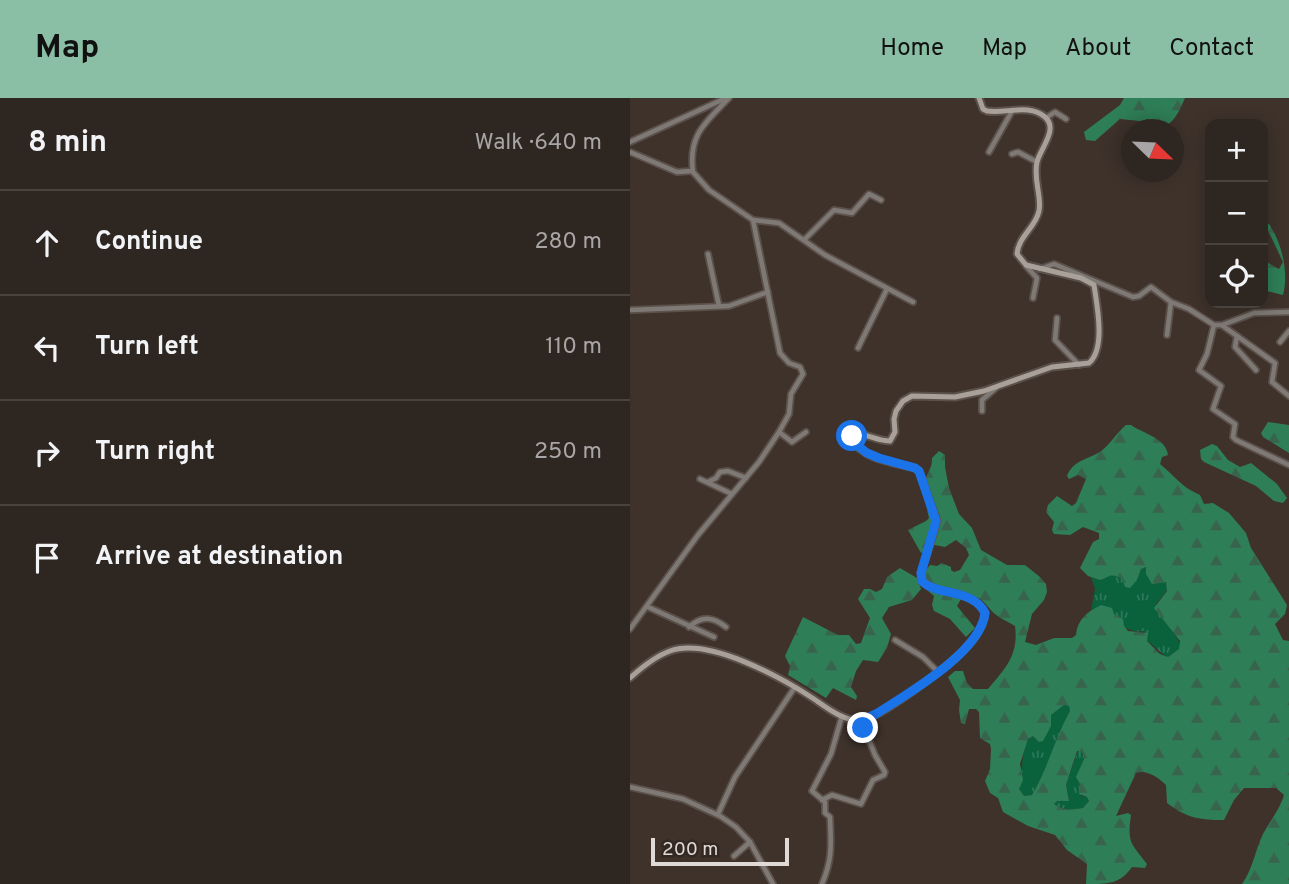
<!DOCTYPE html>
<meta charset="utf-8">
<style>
:root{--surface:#2e2620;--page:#362e29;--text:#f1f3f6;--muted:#a7a5a5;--line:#49433e;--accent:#8abfa5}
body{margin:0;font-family:Overpass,sans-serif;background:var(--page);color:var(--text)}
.controls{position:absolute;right:21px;top:21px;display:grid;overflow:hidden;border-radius:14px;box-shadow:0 4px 18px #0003}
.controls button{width:63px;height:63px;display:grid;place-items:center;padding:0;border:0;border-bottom:2px solid var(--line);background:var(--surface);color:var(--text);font:35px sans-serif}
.compass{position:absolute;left:491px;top:21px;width:63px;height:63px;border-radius:50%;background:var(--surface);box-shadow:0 4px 18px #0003;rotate:113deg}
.scale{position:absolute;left:21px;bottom:18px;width:138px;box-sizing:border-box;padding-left:7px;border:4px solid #e1d9d5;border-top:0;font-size:19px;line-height:24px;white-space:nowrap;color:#e1d9d5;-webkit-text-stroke:5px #332822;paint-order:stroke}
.stop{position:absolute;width:21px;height:21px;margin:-16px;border:5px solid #1a73e8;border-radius:50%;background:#fff}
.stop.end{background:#1a73e8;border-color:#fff;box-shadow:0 2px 7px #0008}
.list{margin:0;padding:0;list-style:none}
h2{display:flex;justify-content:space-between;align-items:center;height:91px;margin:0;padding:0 28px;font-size:30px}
h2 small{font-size:23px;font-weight:400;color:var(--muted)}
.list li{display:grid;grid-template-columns:46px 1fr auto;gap:21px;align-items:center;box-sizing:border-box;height:105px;padding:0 28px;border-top:2px solid var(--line)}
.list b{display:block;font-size:26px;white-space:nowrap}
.list em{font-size:23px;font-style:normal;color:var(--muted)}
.icon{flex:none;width:38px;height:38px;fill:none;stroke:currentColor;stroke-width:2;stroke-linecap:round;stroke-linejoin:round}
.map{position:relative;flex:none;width:659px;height:786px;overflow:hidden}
header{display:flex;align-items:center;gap:42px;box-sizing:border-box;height:98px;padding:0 35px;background:var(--accent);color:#111}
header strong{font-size:33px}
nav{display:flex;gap:38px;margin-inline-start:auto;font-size:24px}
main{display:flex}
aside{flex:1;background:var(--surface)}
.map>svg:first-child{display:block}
.grass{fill:url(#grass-tufts)}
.forest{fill:url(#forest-firs);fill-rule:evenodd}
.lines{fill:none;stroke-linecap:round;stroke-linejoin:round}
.street-casing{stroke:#5b504a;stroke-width:8}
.secondary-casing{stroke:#5b504a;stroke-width:9}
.street{stroke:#7f7975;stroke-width:4.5}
.secondary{stroke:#a8a099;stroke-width:5}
.route{stroke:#1a73e8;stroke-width:9}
</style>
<header>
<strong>Map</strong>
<nav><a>Home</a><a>Map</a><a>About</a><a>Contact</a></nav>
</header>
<main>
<aside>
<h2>8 min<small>Walk · 640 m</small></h2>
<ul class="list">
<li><svg class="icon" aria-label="ahead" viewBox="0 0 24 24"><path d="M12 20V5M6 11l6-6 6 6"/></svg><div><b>Continue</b></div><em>280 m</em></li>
<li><svg class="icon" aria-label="left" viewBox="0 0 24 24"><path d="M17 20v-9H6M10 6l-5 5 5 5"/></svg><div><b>Turn left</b></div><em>110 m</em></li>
<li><svg class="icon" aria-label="right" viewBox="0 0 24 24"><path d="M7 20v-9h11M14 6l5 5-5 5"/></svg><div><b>Turn right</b></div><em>250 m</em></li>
<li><svg class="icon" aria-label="arrive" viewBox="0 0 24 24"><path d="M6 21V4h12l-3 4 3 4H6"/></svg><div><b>Arrive at destination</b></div></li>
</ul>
</aside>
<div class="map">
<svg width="659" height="786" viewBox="0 0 659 786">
<defs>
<pattern id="grass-tufts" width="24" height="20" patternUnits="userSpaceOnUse" patternTransform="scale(1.75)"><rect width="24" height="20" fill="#0a623d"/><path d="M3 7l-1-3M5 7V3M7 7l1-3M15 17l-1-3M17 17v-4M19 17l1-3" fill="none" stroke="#2d7858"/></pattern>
<pattern id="forest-firs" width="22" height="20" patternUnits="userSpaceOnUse" patternTransform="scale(1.75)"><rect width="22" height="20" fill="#2e7e57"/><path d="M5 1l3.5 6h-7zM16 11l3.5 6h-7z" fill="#38634d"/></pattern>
</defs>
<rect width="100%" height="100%" fill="#3e322b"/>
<g class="grass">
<path d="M516,469L524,486L535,483L538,491L526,506C529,522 545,531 550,547L549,551L538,559C529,555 525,547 517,543L514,533C499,537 479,519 464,511L461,513L465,491L461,479L470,482L478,476L507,482L511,471Z"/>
<path d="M434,607L439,608L440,613C426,640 418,670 402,697L394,698L389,691C392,674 391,659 398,641L403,638L409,644L421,617Z"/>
<path d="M448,652L452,653L455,659L450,686L451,698L457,699L459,703L453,710C441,712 435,713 424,706L427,703L439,702L436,687Z"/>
</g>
<g class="forest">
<path d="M494,0H555C549,13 545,25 531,30L518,21L510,23L490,21L465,43L456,42L454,34L490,7Z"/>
<path d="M635,126H639C652,145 659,175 653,197L637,193L633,196V162L649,171L653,164Z"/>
<polygon points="638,324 659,327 659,355 633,339 631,335"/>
<path d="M496,327H501C514,336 536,340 538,357L532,359L530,366C546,379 550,388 570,397L574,406L583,405L599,415L616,435L621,450L657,507L655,516L645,526L653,542L659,543V786H612C623,771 625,752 633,736C640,723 650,711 654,697L646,690H614L604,702L594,722C569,722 557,720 537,705L536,687C529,680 516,671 506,675L486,718L498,715L501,717C497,745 501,745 517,766L515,770L502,769C490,786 479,786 456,786L457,766L437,752L425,737L398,728L373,714L368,700L360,695L355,683L360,671L361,651L360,646L350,640L349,614L346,611H339L335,626L331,625L329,612L330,602L318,579L325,573H333L337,585L343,591H358C375,571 389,557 385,528C379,524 371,521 365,516C353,505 350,493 331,501L327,508L345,530L336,539L320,521L304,513L302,507L304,498L291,487L296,472L300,467L307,468L312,465L321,469V472L324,474L330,472L339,457L336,450L326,442L315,449L299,446L296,452L291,455L278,432L296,423L299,420C296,407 291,389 297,377C300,370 302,369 302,360L309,353L315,357V369L319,390L329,416L342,430L351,452L377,467H395L410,479L416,486L417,494L414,502L402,516L395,544L406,547L424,540H442L446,537C447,522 457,514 471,507L482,510L484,516L493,521L494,528L498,533L518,535L517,543L530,556L538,559L549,551L550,543L524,510L537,493L536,484L522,486L516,476V469L511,471L507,482L500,490L495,489L492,480C478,475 482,478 470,482L458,478L450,470L463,444L469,441V435L453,429L440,437L424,436L422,432L424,424L416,414L418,407L427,398L442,408L446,405L456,381L448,377L439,381L437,378C443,363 455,362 468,355C479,349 486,335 496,327ZM434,607L439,608L440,613C425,640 418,670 402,697L394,698L389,691L393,682L390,666L398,641L403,638L409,644L413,643L421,628V617ZM447,653H451L455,659L446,679L450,686L449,696L457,699L459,703L453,710C441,712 435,713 424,706L427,703H439L436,687Z"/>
<polygon points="582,346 587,348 598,362 610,369 621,365 647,386 657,400 653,405 644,403 626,388 574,364 571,361 570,352"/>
<polygon points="270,470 287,480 291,491 282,502 259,509 252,520 261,536 257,550 248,564 233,562 226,573 221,589 227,598 226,602 203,590 196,600 158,577 160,568 155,558 173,519 208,537 219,537 226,546 231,545 240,520 228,501 234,491 240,491 246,494 252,491 257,479"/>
</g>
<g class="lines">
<g class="street-casing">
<g id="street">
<polyline points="416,20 425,14 436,21"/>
<polyline points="0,44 96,0"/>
<polyline points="0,54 47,74 62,73"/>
<polyline points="359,54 382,13"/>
<polyline points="382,56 388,54 407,64"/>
<polyline points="123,122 149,125 195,157 283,204"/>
<polyline points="174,142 204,112 222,115 239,96 251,102"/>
<polyline points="78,156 89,208"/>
<polyline points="396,168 407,180 403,200"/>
<polyline points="410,171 424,166 503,199 509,198 521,189 541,204 537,237"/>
<polyline points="541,204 559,211 584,227 592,227 624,215 659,214"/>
<polyline points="1,212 99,208 138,194"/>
<polyline points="427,220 425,242 449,267"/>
<polyline points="584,227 577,256 569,272 591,288 583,311 605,326 603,339 606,342 659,367"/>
<polyline points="593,228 645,265 642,284 659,298"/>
<polyline points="607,238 605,249 626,272"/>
<polyline points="650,244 659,233"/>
<polyline points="228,250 257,191"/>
<polyline points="352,313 352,302 367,289"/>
<polyline points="149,334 162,344 176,334"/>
<polyline points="70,381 102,396"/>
<polyline points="78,384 86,380 90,374 98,373 116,380"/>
<polyline points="18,509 84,539"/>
<path d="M59,529C72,517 83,519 96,529"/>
<path d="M0,531L68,437L129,364L149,334L159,316L161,296L173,276L170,269L159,265L150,255L123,122L79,92L63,74C58,37 75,25 99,0"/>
<polyline points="265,542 293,559 308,574"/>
<polyline points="0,689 53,701 90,718 106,729 120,744 143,786"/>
<polyline points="192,702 202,697 231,706 243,682 254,677 255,674 245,657 231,622"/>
<polyline points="88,716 105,679 165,589"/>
<polyline points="104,758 120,744"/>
<path d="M192,786C203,760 201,746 200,719L195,715V704L182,693L201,656L212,618"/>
</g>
</g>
<g class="secondary-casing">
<path id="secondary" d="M0,580C11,570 26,558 40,553C79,539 152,580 184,601C197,610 216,625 233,622C251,618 293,586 310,573C327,560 353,538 355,515C343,490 307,498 292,483L291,475L307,423L289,373L285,370C266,365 231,361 222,341L224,336C236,335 247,343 260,343L265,334L264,321L266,313L273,303L282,298L325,299L354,293L422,269L459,265C476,250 467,208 464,187L451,180L396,167L387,156C388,139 406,129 409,113C412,98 403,82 407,64C410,51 429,31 415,19C399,5 376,16 357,13L353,11L349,0"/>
</g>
<use href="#street" class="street"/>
<use href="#secondary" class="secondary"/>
</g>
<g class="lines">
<path class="route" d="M222,338L223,344L237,355L249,360L285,370L289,373L306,423L291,475L292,483C306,498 343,490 355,515C351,554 277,596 246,616L232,622L233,630"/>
</g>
</svg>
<div class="controls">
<button>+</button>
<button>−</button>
<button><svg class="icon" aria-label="locate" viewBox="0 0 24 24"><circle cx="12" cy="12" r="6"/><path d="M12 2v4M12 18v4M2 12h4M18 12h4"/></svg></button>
</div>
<svg class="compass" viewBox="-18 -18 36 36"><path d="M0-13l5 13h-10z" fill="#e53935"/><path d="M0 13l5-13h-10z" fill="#a7a5a5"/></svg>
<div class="scale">200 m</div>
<div class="stop" style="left:222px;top:338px"></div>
<div class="stop end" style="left:233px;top:630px"></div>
</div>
</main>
